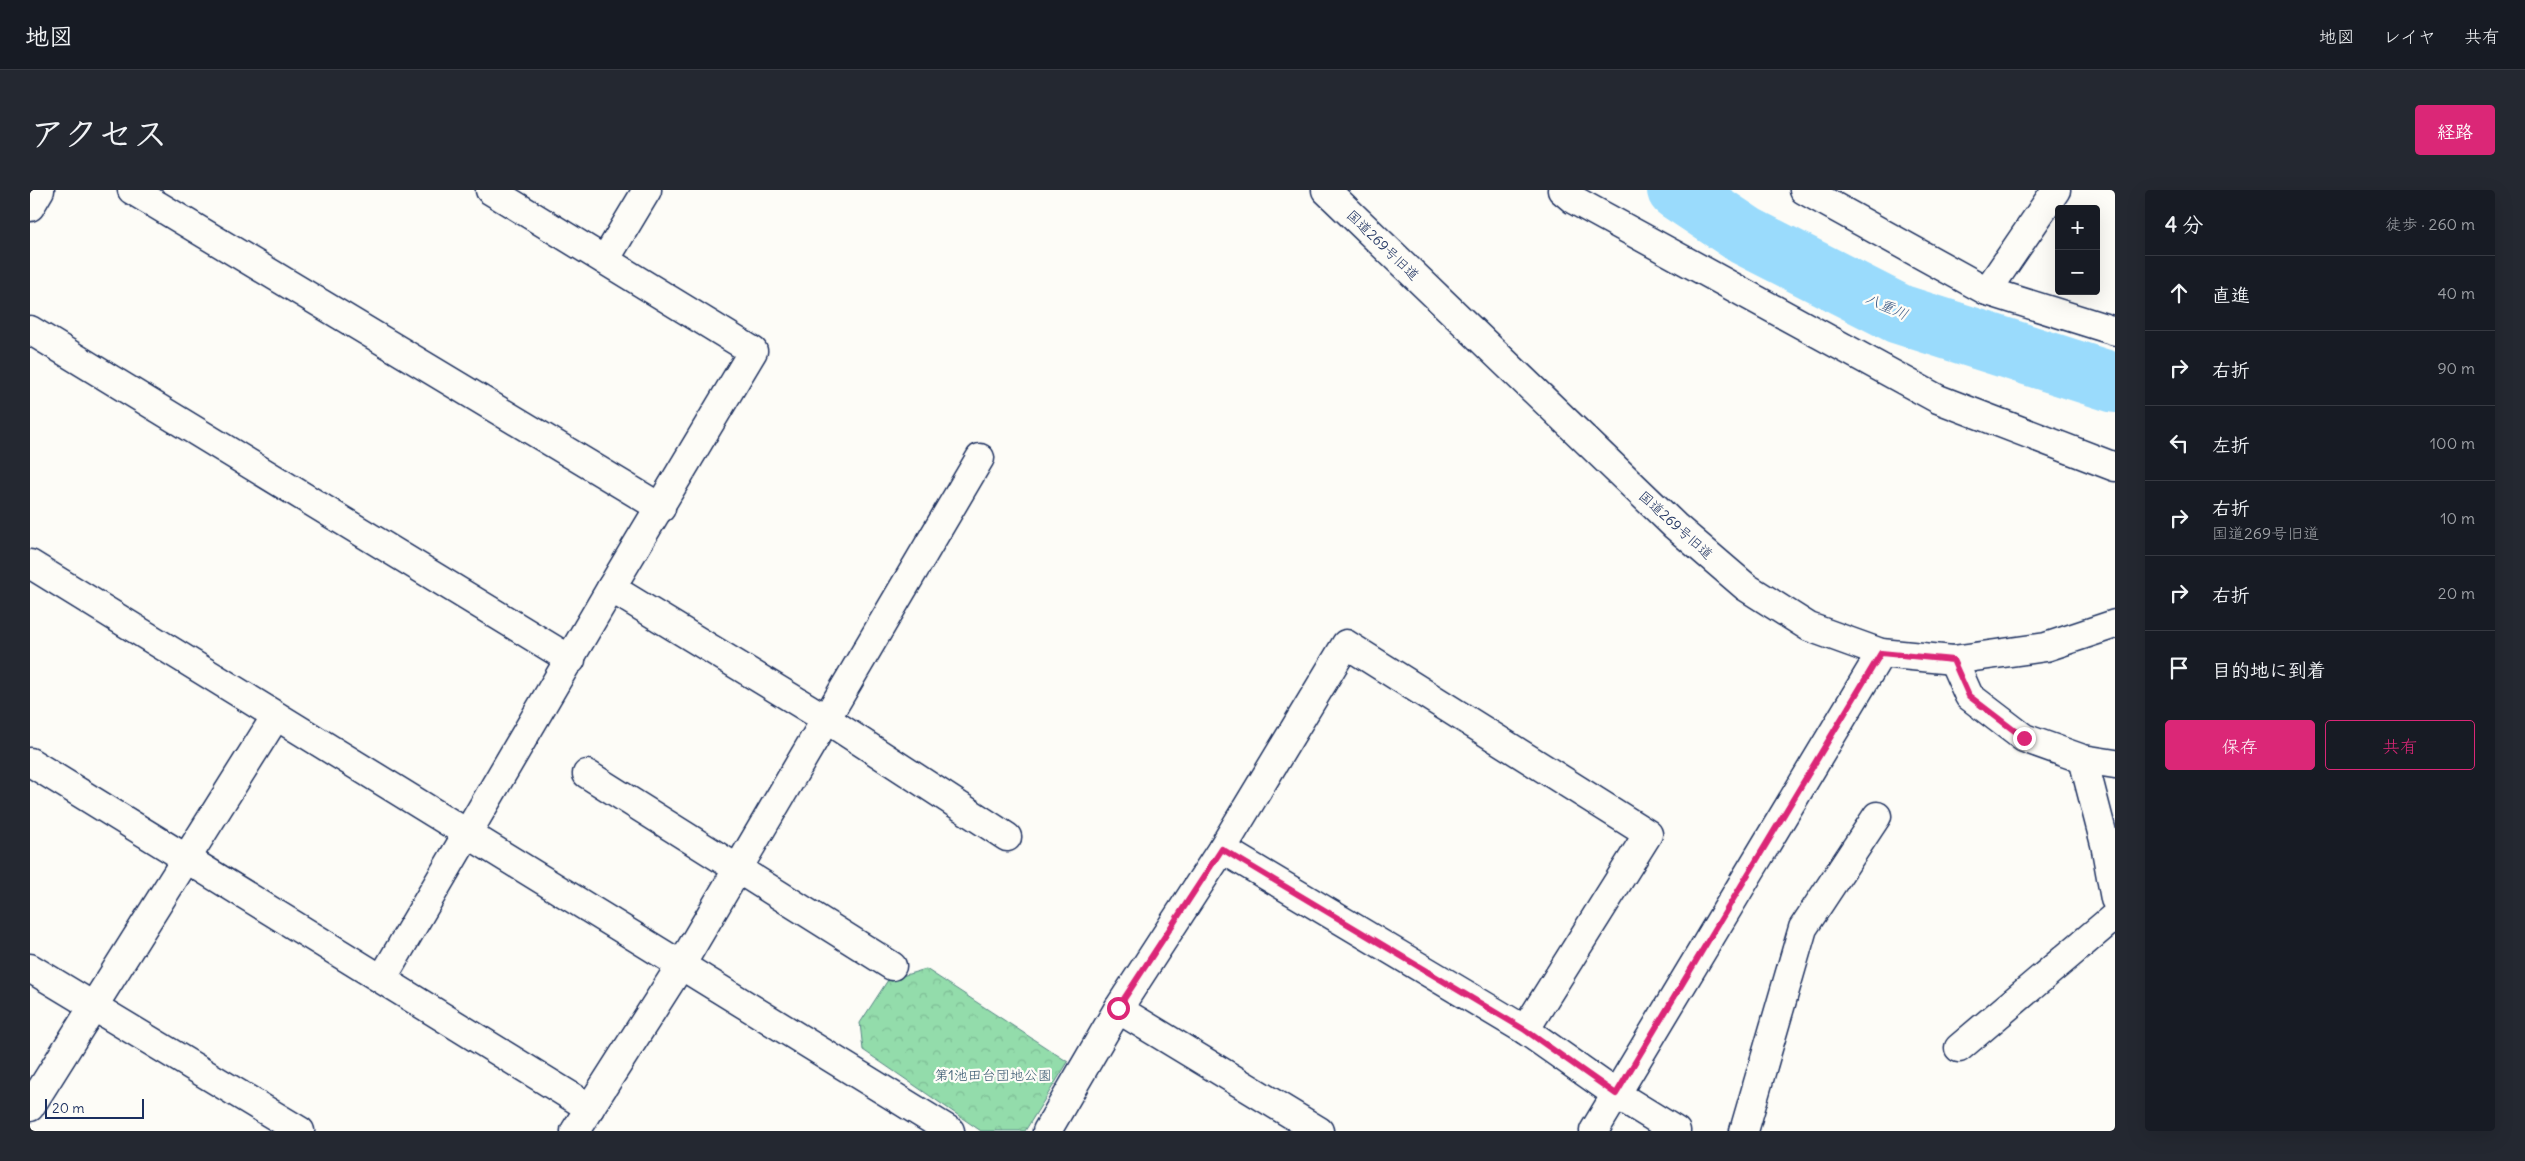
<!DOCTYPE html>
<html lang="ja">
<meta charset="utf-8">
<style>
:root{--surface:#171b24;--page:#242831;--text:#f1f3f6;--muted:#9ea1a6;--line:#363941;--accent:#db2777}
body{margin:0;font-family:Delius,"Klee One",sans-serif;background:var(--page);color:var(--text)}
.controls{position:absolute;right:15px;top:15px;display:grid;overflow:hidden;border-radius:5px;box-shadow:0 5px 20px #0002}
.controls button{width:45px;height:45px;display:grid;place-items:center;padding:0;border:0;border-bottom:1px solid var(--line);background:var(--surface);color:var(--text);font:25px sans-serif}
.scale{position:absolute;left:15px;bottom:12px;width:99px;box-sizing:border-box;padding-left:5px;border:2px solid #1b2f5e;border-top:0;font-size:14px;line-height:18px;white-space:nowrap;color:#1b2f5e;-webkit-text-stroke:4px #fdfcf7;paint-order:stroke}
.stop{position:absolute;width:15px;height:15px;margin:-11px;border:4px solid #db2777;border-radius:50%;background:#fff}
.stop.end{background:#db2777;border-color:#fff;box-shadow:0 1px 5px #0008}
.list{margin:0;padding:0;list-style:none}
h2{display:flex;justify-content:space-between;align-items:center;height:65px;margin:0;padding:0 20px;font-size:21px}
h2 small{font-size:16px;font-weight:400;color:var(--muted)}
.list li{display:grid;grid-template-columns:32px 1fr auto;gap:15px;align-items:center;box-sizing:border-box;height:75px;padding:0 20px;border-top:1px solid var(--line)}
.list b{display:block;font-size:19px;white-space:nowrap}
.list p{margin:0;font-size:16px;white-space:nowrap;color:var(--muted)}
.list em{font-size:16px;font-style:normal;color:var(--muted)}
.actions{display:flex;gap:10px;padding:15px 20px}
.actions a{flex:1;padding:11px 0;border:1px solid var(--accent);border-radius:5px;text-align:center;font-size:18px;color:var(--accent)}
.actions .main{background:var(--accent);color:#fff}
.icon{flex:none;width:28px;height:28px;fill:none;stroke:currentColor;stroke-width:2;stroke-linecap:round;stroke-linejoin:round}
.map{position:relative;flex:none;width:2085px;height:941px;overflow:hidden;border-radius:5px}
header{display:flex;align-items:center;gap:30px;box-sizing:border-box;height:70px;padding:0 25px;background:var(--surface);border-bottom:1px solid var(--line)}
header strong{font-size:24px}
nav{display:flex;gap:28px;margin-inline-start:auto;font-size:18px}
.intro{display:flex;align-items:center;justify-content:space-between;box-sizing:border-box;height:120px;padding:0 30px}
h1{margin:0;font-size:35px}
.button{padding:12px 22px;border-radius:5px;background:var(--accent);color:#fff;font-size:18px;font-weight:700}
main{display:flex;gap:30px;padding:0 30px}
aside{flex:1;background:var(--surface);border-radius:5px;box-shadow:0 5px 20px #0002}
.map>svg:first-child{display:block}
.park{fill:url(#park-crowns);stroke:#578684}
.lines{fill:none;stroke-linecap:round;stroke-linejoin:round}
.river{stroke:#9adbfc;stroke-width:60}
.minor-casing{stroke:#1b2f5e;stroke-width:31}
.tertiary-casing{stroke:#1b2f5e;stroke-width:31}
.minor{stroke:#fdfcf7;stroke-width:28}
.tertiary{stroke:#fdfcf7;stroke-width:28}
.route{stroke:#db2777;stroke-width:6}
.labels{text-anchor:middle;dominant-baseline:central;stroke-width:4.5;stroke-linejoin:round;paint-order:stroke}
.street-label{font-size:14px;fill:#1b2f5e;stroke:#fdfcf7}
.park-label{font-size:14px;fill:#395a71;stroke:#fdfcf7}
.water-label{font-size:15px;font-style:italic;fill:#3b5a86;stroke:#fdfcf7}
</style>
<header>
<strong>地図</strong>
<nav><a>地図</a><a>レイヤ</a><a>共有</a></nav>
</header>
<div class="intro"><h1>アクセス</h1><a class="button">経路</a></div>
<main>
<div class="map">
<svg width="2085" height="941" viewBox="0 0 2085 941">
<defs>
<pattern id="park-crowns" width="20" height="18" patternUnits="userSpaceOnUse" patternTransform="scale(1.25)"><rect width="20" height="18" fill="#93dcab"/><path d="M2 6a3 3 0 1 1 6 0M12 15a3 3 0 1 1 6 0" fill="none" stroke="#7ebd96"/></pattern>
</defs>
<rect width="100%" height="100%" fill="#fdfcf7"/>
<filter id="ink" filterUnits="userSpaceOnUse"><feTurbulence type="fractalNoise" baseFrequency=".02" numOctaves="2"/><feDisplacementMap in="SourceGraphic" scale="10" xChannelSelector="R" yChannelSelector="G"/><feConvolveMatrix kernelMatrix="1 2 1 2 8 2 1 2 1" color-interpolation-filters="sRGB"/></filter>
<g filter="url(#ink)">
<polygon class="park" points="896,779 1038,872 995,941 951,941 833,860 830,833 858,790"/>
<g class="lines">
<polyline class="river" points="1647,0 1716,46 1869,124 2085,193"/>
<g class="minor-casing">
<g id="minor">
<polyline points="102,0 631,318"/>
<polyline points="1532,0 1544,10 1908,209 2085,277"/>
<polyline points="1774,0 1957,101 2085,141"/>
<polyline points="0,17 10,0"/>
<polyline points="575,70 617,0"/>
<polyline points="1957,101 2026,0"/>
<polyline points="0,140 541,470"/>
<polyline points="581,398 796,529 977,647"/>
<polyline points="2053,569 2075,654 2085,709"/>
<polyline points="0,572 560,918"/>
<polyline points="557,584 862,776"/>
<polyline points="1192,659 1495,840 1586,904 1646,941"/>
<polyline points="0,778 270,941"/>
<polyline points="352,789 581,398 723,161 460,0"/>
<polyline points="1088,819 1289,941"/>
<polyline points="1929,858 2085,726"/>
<polyline points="0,917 246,526"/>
<polyline points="545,941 651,775 950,268"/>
<polyline points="1017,941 1088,819 1192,659 1316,454 1618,644 1495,840"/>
<polyline points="1714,941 1773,738 1847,626"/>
</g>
</g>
<g class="tertiary-casing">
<g id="tertiary">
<polyline points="1296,0 1645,336 1716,397 1779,437 1851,463 1923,470 2016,457 2085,434"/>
<polyline points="0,374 920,941"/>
<polyline points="1923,470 1939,506 1994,548 2053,569 2085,574"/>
<polyline points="1564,941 1851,463"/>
</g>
</g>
<use href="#minor" class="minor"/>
<use href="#tertiary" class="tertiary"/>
</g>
</g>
<g class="lines" filter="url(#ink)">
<polyline class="route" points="1088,818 1192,659 1495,840 1586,904 1851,463 1923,470 1939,506 1994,548"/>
</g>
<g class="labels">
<g class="street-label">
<text transform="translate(1353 55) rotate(44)">国道269号旧道</text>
<text transform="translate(1646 335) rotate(42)">国道269号旧道</text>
</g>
<g class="park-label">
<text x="963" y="885">第1池田台団地公園</text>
</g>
<g class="water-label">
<text transform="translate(1857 116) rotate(24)">八重川</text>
</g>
</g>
</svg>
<div class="controls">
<button>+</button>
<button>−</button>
</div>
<div class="scale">20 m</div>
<div class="stop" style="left:1088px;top:818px"></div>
<div class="stop end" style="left:1994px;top:548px"></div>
</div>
<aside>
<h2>4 分<small>徒歩 · 260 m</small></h2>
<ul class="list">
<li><svg class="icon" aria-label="ahead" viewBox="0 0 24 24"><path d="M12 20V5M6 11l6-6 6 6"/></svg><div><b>直進</b></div><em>40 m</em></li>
<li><svg class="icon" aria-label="right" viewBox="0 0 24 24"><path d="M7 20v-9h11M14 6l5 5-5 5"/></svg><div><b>右折</b></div><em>90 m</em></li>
<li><svg class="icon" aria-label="left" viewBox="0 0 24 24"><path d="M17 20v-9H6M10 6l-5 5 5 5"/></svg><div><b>左折</b></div><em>100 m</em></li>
<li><svg class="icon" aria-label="right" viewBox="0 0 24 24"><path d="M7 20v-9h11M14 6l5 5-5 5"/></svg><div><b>右折</b><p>国道269号旧道</p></div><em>10 m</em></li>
<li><svg class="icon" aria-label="right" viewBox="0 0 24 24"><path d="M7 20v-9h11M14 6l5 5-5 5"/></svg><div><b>右折</b></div><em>20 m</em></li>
<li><svg class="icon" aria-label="arrive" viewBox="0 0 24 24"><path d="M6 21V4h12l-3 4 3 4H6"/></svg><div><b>目的地に到着</b></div></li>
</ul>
<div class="actions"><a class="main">保存</a><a>共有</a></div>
</aside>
</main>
